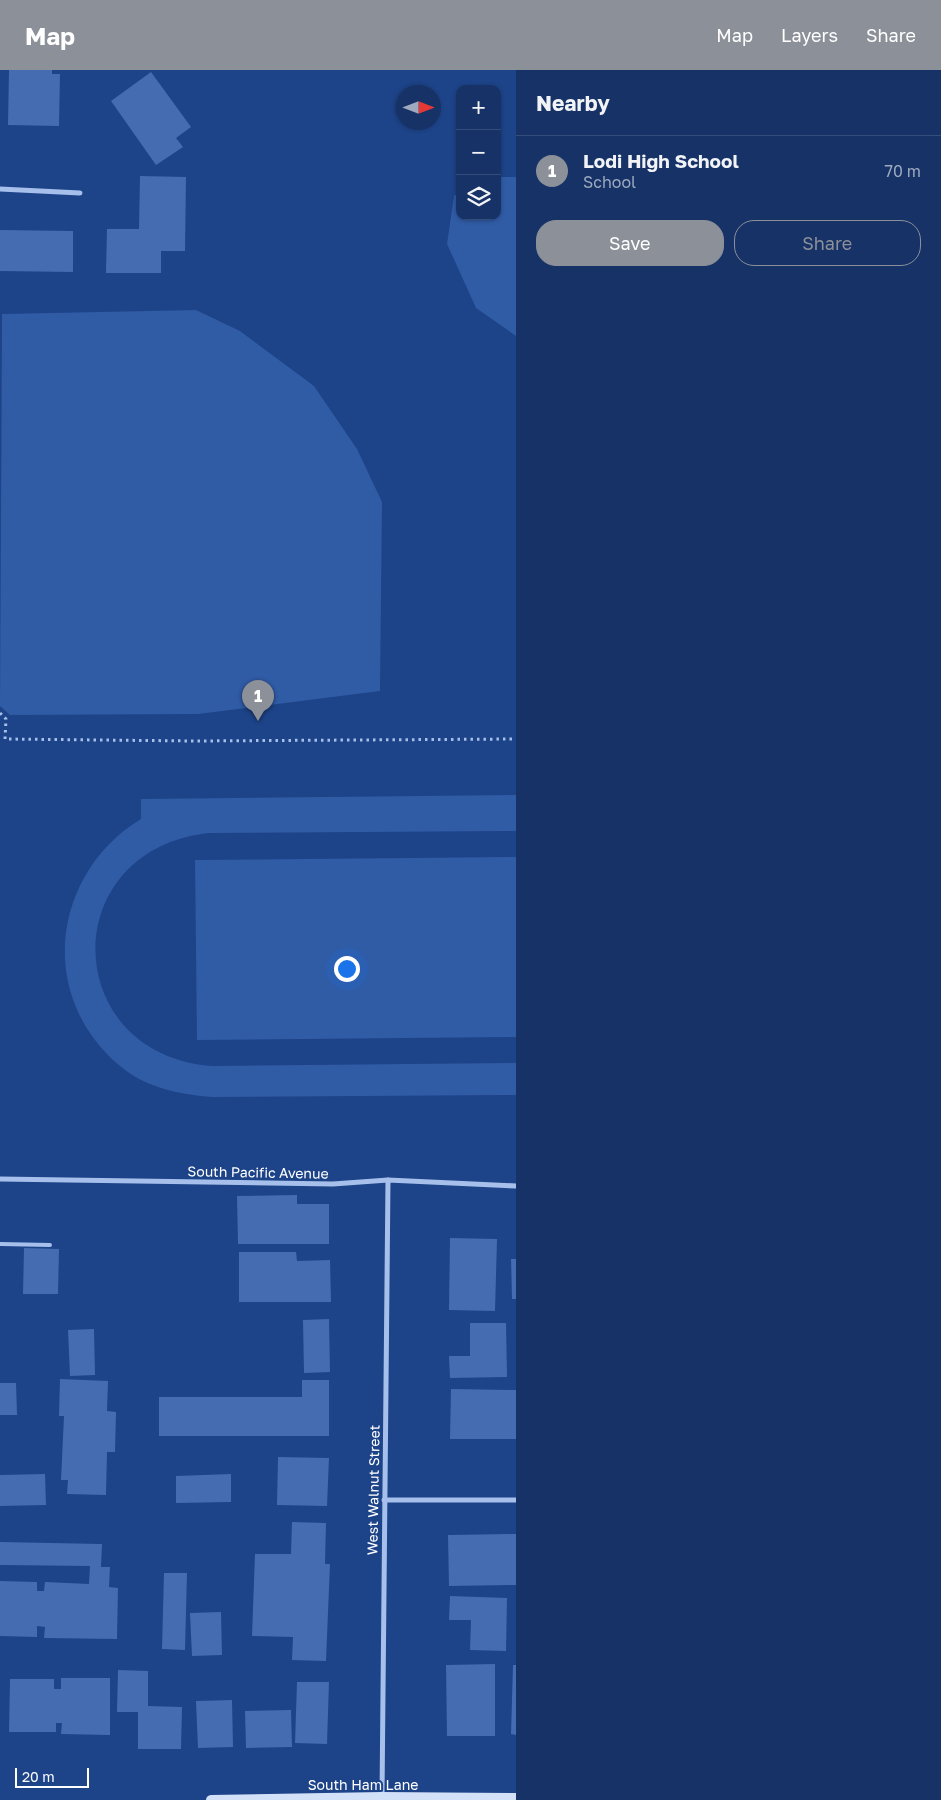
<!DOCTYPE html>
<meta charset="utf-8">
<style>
:root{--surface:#163266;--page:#233e6f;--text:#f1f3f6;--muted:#9eaabf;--line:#354d7a;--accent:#8c9099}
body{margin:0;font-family:"Golos Text",sans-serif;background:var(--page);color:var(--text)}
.controls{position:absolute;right:15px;top:15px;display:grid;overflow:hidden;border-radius:10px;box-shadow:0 1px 4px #0004}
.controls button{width:45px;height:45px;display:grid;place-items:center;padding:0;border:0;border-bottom:1px solid var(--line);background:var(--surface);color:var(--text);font:25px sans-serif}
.compass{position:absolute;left:396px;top:15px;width:45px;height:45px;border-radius:50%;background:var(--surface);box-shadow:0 1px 4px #0004;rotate:90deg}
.scale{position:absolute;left:15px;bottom:12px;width:74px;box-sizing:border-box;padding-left:5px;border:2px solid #fff;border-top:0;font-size:14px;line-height:18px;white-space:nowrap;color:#fff;-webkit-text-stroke:4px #1d4388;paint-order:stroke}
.you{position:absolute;left:346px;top:898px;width:18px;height:18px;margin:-12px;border:4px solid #fff;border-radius:50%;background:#1a73e8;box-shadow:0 0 0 8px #1a73e833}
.badge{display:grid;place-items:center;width:32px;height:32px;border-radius:50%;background:var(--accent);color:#fff;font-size:16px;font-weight:700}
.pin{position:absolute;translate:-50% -41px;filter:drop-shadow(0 1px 2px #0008)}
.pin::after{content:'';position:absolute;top:26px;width:18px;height:15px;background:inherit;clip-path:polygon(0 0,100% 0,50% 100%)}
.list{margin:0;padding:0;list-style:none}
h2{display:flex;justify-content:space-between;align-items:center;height:65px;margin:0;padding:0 20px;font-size:21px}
h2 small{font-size:16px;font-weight:400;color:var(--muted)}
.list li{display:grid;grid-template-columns:32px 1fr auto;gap:15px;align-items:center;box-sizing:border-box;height:70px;padding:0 20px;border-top:1px solid var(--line)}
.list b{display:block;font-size:19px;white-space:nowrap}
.list p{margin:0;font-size:16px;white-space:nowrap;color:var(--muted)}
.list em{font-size:16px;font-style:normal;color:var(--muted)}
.actions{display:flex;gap:10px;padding:15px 20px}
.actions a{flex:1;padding:11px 0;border:1px solid var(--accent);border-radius:20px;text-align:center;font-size:18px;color:var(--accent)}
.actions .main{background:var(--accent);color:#fff}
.icon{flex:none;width:28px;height:28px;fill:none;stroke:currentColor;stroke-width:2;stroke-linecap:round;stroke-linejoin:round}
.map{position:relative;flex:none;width:516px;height:1730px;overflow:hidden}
header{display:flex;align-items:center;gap:30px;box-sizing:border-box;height:70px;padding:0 25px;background:var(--accent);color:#fff}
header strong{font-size:24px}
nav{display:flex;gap:28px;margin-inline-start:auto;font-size:18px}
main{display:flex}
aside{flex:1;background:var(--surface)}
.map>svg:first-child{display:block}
.green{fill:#305ba5}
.building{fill:#456cb1}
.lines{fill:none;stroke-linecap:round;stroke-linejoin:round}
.path{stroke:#a6c0eb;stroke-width:3;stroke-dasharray:2.5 4;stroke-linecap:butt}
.service{stroke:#a6c0eb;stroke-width:4}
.minor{stroke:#a6c0eb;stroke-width:5}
.secondary{stroke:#d2e0f8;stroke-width:10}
.labels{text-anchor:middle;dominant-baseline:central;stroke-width:4;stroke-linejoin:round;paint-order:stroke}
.street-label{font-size:14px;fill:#fff;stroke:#1d4388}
</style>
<header>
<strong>Map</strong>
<nav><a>Map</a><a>Layers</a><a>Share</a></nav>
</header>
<main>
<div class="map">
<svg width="516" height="1730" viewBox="0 0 516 1730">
<rect width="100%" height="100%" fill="#1d4388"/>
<g class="green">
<polygon points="497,107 516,107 516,266 476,238 447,174 454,126 460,122 460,146 497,146"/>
<polygon points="196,240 240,261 314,316 357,379 382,432 380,621 198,644 10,645 0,636 2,244"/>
<path d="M516,725V761L210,763C56,778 58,984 212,996L516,993V1025L212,1027C186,1025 163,1021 139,1009C121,999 104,983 92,966C40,893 66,794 141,749V729Z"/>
<polygon points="516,787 516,967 197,970 195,790"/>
</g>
<g class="building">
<polygon points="9,0 52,0 52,4 60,4 59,56 8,55"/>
<polygon points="151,2 191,57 176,68 183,77 156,95 111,31"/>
<polygon points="140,106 186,107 185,181 161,181 161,203 106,203 107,159 139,159"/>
<polygon points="0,160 73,161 73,202 0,201"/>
<polygon points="297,1125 297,1134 329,1134 329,1174 238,1174 237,1126"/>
<polygon points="450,1168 497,1169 495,1241 449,1240"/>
<polygon points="24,1178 59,1179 58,1224 23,1224"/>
<polygon points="239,1182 296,1182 297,1191 330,1190 331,1232 239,1232"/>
<polygon points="511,1189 516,1189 516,1229 512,1229"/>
<polygon points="329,1249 330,1302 304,1303 303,1250"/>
<polygon points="470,1253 506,1253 507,1307 450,1308 449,1286 470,1286"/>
<polygon points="94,1259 95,1305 70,1306 68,1260"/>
<polygon points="60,1309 108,1311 107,1341 116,1342 115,1382 107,1382 106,1425 67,1424 68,1410 61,1410 64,1346 59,1346"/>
<polygon points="302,1310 329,1310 329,1366 159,1366 159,1327 302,1327"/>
<polygon points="0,1313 16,1313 17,1345 0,1345"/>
<polygon points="451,1319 516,1320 516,1369 450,1369"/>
<polygon points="278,1387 329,1388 327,1436 277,1435"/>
<polygon points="45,1404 46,1435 0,1436 0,1405"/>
<polygon points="231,1404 231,1432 176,1433 176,1406"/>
<polygon points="292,1452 326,1453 325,1494 330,1494 326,1591 292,1590 293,1567 252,1566 255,1484 291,1484"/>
<polygon points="516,1464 516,1515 449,1516 448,1465"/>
<polygon points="0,1472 102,1474 101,1497 110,1497 109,1517 118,1518 117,1569 44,1568 45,1557 37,1556 37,1567 0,1566 0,1511 37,1512 37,1521 44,1521 45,1512 89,1514 90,1496 0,1495"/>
<polygon points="164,1503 187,1503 185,1580 162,1579"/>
<polygon points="450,1526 507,1528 506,1581 470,1580 471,1550 449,1550"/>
<polygon points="221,1542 222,1585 192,1586 190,1543"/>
<polygon points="495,1594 495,1666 447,1666 446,1595"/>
<polygon points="513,1595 516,1595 516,1665 511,1664"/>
<polygon points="118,1600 148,1601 148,1636 182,1637 181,1679 138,1679 138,1642 117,1642"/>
<polygon points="61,1608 110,1608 110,1665 61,1664 62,1653 56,1653 56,1662 9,1662 10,1609 54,1609 54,1619 61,1619"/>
<polygon points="297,1612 329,1612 327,1674 295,1673"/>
<polygon points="232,1630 233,1677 198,1678 196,1631"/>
<polygon points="291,1640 292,1677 246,1678 245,1641"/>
</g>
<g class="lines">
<polyline class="path" points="0,643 6,649 5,669 194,671 516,669"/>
<polyline class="service" points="0,1174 50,1175"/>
<g class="minor">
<polyline points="0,119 80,123"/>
<polyline points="0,1109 333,1114 388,1110 516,1116"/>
<polyline points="384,1430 516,1430"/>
<polyline points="382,1727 388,1110"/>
</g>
<polyline class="secondary" points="211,1730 382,1727 516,1728"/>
</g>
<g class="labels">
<g class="street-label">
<text transform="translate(258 1102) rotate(1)">South Pacific Avenue</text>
<text transform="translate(373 1420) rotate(-89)">West Walnut Street</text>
<text x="363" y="1714">South Ham Lane</text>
</g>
</g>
</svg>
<div class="controls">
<button>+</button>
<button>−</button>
<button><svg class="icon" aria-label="layers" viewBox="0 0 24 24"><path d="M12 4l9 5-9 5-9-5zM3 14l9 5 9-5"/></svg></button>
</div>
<svg class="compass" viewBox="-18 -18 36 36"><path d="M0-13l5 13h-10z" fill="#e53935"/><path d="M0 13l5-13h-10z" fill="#9eaabf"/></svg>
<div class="scale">20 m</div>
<div class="you"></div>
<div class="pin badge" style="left:258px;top:651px">1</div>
</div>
<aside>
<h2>Nearby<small></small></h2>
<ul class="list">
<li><span class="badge">1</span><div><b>Lodi High School</b><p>School</p></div><em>70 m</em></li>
</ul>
<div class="actions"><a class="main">Save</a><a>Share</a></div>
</aside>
</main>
